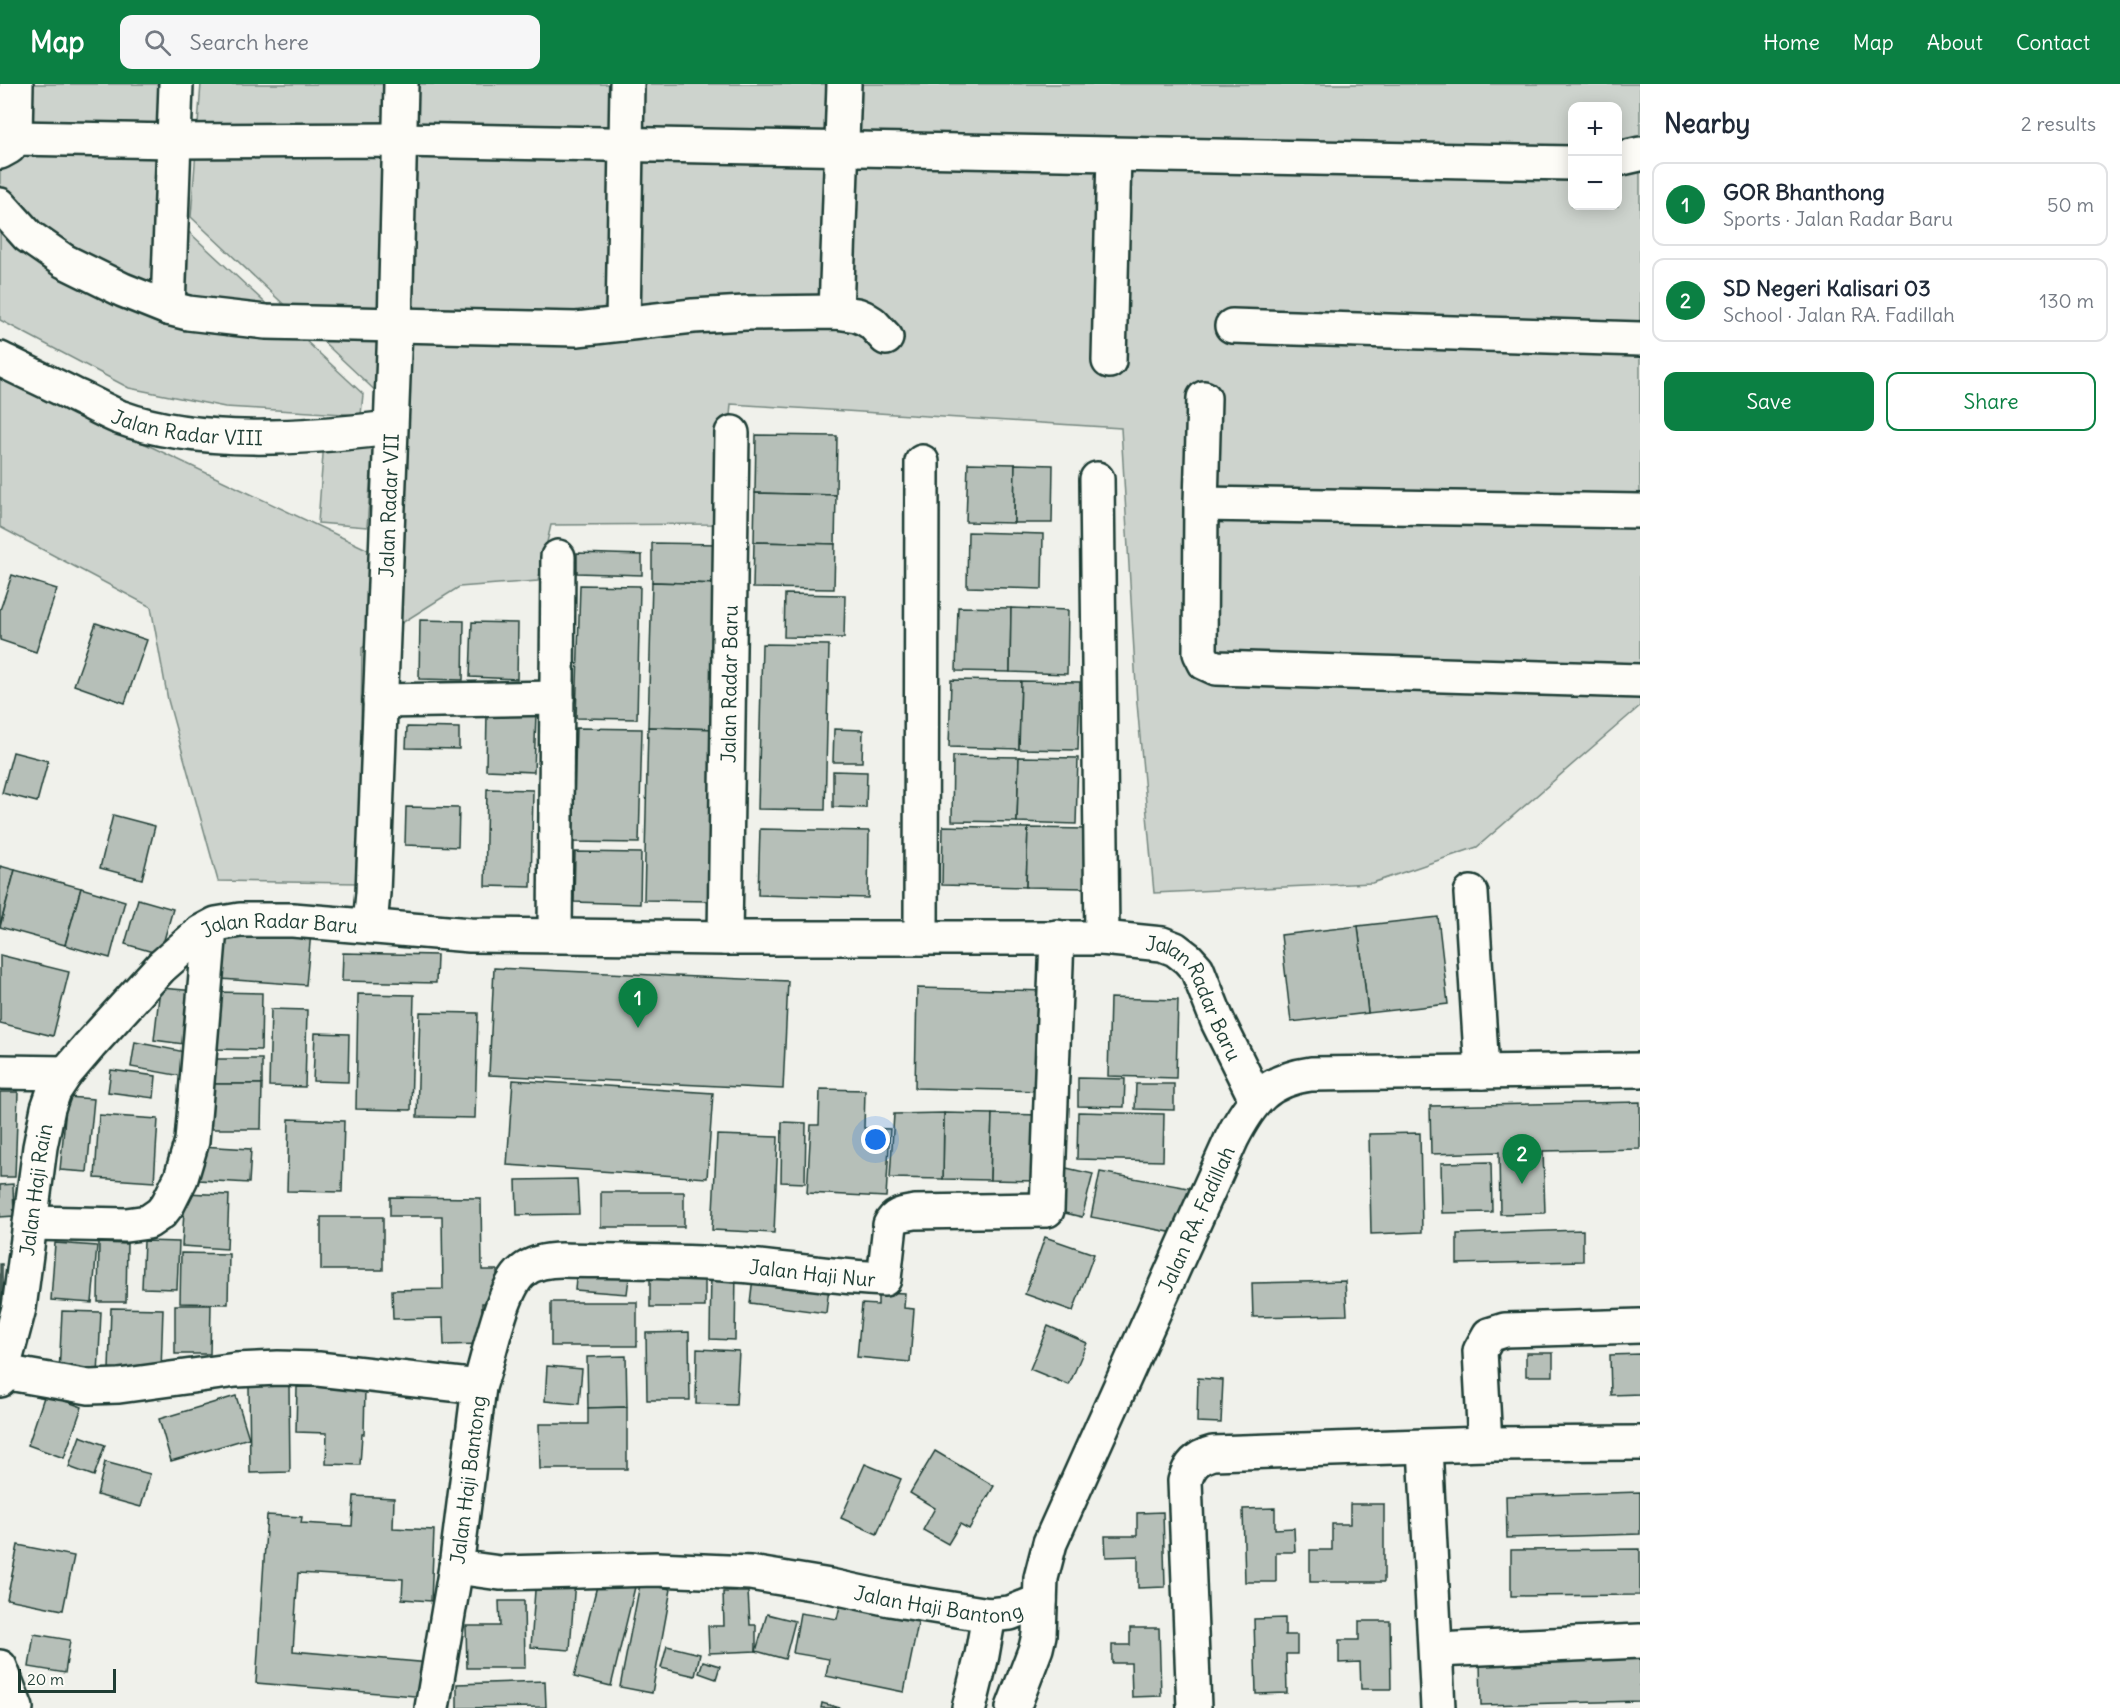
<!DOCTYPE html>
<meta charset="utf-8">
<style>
:root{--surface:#fff;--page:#f6f6f7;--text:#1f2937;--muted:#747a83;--line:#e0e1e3;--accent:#0b8043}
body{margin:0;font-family:Delius,sans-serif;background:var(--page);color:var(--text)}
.controls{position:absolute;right:18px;top:18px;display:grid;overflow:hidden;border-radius:12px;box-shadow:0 3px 15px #0003}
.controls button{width:54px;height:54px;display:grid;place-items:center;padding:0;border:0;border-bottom:2px solid var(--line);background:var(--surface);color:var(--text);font:30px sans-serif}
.scale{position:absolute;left:18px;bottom:15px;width:98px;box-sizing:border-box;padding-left:6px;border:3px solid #1f3d34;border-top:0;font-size:16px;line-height:21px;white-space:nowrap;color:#1f3d34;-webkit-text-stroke:4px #fdfcf7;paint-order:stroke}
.you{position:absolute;left:876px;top:1056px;width:21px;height:21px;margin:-15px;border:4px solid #fff;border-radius:50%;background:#1a73e8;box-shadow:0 0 0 9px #1a73e833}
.badge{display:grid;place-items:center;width:39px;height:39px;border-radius:50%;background:var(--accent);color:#fff;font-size:20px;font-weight:700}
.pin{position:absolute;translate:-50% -50px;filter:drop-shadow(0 2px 3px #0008)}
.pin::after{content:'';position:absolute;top:32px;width:21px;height:18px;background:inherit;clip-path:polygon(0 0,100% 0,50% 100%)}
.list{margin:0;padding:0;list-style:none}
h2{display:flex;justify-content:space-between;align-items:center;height:78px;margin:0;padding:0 24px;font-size:26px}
h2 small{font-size:20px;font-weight:400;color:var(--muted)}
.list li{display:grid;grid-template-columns:39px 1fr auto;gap:18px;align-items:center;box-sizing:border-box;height:84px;margin:0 12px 12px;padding:0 12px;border:2px solid var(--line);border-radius:12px}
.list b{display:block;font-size:22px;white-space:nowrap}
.list p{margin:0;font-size:20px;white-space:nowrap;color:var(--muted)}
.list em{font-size:20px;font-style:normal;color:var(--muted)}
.actions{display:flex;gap:12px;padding:18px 24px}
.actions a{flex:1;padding:14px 0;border:2px solid var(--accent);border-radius:12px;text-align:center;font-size:21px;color:var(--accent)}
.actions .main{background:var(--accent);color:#fff}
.icon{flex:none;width:33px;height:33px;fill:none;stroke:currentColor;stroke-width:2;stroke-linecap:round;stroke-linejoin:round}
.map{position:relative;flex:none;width:1640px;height:1624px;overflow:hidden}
header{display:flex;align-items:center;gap:36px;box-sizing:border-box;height:84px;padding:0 30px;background:var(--accent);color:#fff}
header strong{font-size:28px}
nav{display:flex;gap:33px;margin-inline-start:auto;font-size:21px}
.search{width:420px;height:54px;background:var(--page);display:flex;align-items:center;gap:15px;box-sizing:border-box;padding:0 21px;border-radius:12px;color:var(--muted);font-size:22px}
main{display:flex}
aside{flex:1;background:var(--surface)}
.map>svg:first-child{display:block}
.green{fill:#cdd3cd;stroke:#768880;stroke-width:1.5;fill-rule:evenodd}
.building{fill:#b6bfb8;stroke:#1f3d34;stroke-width:1.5}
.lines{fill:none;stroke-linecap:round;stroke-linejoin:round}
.minor-casing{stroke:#1f3d34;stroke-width:38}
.major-casing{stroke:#1f3d34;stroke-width:38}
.minor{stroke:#fdfcf7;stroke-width:33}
.major{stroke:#fdfcf7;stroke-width:33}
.labels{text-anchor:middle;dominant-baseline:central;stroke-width:4.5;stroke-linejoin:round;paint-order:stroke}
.street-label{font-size:20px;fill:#1f3d34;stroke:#fdfcf7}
</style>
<header>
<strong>Map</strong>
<div class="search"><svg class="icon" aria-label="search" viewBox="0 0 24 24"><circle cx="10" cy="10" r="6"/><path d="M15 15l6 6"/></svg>Search here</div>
<nav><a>Home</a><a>Map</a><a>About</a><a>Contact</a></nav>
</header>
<main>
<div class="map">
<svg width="1640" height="1624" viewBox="0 0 1640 1624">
<rect width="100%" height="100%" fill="#f0f1eb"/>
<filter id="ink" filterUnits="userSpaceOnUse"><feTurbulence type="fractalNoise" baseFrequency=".0167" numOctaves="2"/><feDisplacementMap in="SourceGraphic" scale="12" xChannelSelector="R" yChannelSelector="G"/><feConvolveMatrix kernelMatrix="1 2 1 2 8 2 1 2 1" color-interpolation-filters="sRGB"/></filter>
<g filter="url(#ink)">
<g class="green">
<polygon points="0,0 178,0 176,136 363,310 361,331 225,323 129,304 0,236"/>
<path d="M201,0H1640V622L1477,763L1372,799L1154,809L1137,619L1121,344L731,320L721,440L551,441L538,497L459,503L362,564L359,799L218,797L168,616L151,523L0,443V291L377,470L383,314L191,133ZM1572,22H1618V122H1572Z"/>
<polygon points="324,357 373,360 367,443 318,439"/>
</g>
<g class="building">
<polygon points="756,351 837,352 836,411 755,409"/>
<polygon points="968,379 1015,380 1014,439 966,438"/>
<polygon points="1015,380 1053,381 1052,439 1014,439"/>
<polygon points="755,409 836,411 835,460 754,458"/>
<polygon points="968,448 1043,450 1042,505 967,503"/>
<polygon points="754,458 835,460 834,505 753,504"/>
<polygon points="652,459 720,460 719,500 652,498"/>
<polygon points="577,469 642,471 642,491 577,489"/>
<polygon points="12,491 57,505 36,568 0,556 0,526"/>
<polygon points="652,498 719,500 716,645 648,643"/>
<polygon points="580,501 640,502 637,635 576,634"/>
<polygon points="785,510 845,511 844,554 784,553"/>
<polygon points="958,523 1011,524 1010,588 956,587"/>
<polygon points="1011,524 1068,526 1067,590 1010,588"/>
<polygon points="420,536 464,537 463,596 419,595"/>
<polygon points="472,538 518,539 517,595 470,593"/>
<polygon points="96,539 147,556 125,619 74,601"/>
<polygon points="762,560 829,561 825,726 758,725"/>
<polygon points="951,596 1021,597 1019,665 949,663"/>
<polygon points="1021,597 1080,598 1078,666 1019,665"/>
<polygon points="487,628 536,629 534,688 486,686"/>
<polygon points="407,643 459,644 459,665 406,664"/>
<polygon points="648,643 716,645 711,817 644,816"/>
<polygon points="576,644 642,645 639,759 573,758"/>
<polygon points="834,645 863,646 862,678 833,678"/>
<polygon points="13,668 48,677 37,718 2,709"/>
<polygon points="953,672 1019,673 1017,738 952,737"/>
<polygon points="1019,673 1078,674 1076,740 1017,738"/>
<polygon points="833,687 867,688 866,724 833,723"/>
<polygon points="487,705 533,706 531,803 485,802"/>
<polygon points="406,723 459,724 458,763 405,761"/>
<polygon points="113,731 155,742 142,795 100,784"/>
<polygon points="943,742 1028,744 1026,803 942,801"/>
<polygon points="1028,744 1087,745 1086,804 1026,803"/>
<polygon points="760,745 869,747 868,814 758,811"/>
<polygon points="575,768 641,769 640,820 574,818"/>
<polygon points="0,782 15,786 0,842"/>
<polygon points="15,786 81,804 65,861 0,843"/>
<polygon points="81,804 125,817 110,874 65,861"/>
<polygon points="138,815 173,825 160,870 125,860"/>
<polygon points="1438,833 1448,920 1368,929 1358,842"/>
<polygon points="226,841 311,848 306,901 221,895"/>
<polygon points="1358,842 1368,929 1291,938 1281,851"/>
<polygon points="343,869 437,871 436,899 342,897"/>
<polygon points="0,871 69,888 53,952 0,939"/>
<polygon points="494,884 788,897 783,1005 489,991"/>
<polygon points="160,904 197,907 191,961 154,956"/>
<polygon points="917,904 1048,907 1046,1007 915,1004"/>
<polygon points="216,908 262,909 261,966 214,965"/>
<polygon points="358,910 414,911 411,1026 356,1025"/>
<polygon points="1110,914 1178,916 1176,994 1108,992"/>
<polygon points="271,925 307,926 305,1003 269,1002"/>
<polygon points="420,928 478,929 475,1034 417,1033"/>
<polygon points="315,949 349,950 348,998 313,997"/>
<polygon points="135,958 185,968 181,992 131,983"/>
<rect x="203" y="975" width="59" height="25"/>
<polygon points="111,986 156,992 154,1014 108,1008"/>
<polygon points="1078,994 1125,995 1124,1023 1078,1022"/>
<polygon points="513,996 713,1009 707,1094 507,1081"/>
<polygon points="203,1000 262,1000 261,1045 202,1045"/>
<polygon points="1136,1000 1174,1000 1174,1026 1135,1025"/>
<polygon points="820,1005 865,1006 864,1044 890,1045 886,1113 807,1109 811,1041 819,1041"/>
<polygon points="0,1008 18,1008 15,1093 0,1093"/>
<polygon points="67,1013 94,1015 87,1088 60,1086"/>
<polygon points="1640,1018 1640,1065 1543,1067 1545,1129 1500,1130 1499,1068 1431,1070 1430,1022"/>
<polygon points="1078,1028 1164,1030 1163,1077 1077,1075"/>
<polygon points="944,1029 992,1030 990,1096 943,1095"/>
<polygon points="944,1029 943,1095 890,1094 894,1030"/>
<polygon points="992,1030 1040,1031 1039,1097 990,1096"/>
<polygon points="99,1031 158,1035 154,1098 95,1094"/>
<polygon points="289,1035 344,1037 342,1108 287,1107"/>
<polygon points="782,1038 806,1039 805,1099 781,1098"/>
<polygon points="1420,1049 1422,1148 1371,1150 1369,1050"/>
<polygon points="717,1051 778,1053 774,1149 712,1146"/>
<polygon points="200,1062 251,1065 249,1099 199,1096"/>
<polygon points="1491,1078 1492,1128 1442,1129 1441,1079"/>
<polygon points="1062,1083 1093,1090 1082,1133 1052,1126"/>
<polygon points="1100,1088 1194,1105 1185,1151 1091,1133"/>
<polygon points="577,1095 579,1130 517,1131 516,1096"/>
<polygon points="13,1100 14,1132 0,1133 0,1101"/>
<rect x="601" y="1108" width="83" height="35"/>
<polygon points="185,1109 229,1111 227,1165 182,1162"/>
<polygon points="390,1113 481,1114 482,1186 497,1186 497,1219 482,1219 482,1260 444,1261 443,1234 393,1235 392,1206 443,1205 442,1132 390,1132"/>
<rect x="321" y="1133" width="62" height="53"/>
<polygon points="1583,1146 1583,1177 1457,1180 1457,1150"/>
<polygon points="1045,1153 1094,1170 1073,1227 1025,1210"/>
<polygon points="144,1157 179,1158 177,1205 142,1204"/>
<polygon points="55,1159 97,1162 92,1219 51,1216"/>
<polygon points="99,1159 127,1160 126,1218 98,1218"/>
<polygon points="181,1169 229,1170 228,1220 180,1219"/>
<rect x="0" y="1180" width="2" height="59"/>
<polygon points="577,1181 630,1186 627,1210 575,1206"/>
<polygon points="754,1185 830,1195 826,1229 750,1219"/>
<polygon points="711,1186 736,1186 735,1256 710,1255"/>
<rect x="650" y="1188" width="55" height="35"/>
<polygon points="1345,1197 1347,1231 1253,1233 1252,1199"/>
<polygon points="878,1208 905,1209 904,1224 914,1225 910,1278 857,1273 862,1220 878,1221"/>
<rect x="551" y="1218" width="86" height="44"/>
<polygon points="175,1221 211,1221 210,1270 175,1270"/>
<polygon points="111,1224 163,1225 161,1288 109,1286"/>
<polygon points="62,1227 101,1228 98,1292 59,1291"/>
<polygon points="1048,1242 1087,1259 1069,1301 1030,1285"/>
<polygon points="689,1248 690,1316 647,1316 646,1249"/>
<polygon points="697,1265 739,1267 736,1321 696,1320"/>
<rect x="1526" y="1269" width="27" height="23"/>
<polygon points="1640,1270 1640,1310 1611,1311 1610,1271"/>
<polygon points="626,1272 627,1323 588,1324 587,1273"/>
<polygon points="547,1282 582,1285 579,1320 545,1317"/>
<polygon points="1198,1294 1223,1296 1221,1339 1197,1338"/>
<polygon points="289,1301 290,1388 250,1389 249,1302"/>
<polygon points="297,1303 365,1304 364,1350 362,1350 360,1381 326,1380 327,1349 296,1348"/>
<polygon points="45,1310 82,1323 64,1374 28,1361"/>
<polygon points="236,1312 249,1354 171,1377 159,1335"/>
<polygon points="627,1323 627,1385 540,1385 539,1340 588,1340 588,1324"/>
<polygon points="80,1352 105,1361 94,1392 69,1383"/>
<polygon points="935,1367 994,1402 969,1445 960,1440 948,1460 923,1446 935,1424 910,1409"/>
<polygon points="105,1378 150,1390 141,1423 97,1411"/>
<polygon points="865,1380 901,1395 877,1450 841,1434"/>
<polygon points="1640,1408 1640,1450 1507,1454 1506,1412"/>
<polygon points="354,1412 394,1414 393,1444 434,1446 431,1517 402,1515 403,1495 298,1489 293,1567 430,1579 427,1613 256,1599 267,1431 302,1433 301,1439 352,1442"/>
<polygon points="1350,1420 1384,1420 1384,1498 1310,1498 1310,1466 1332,1466 1332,1440 1350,1440"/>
<polygon points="1275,1424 1275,1445 1294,1444 1295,1468 1276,1468 1276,1498 1245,1498 1243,1425"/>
<polygon points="1163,1428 1165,1503 1138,1504 1138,1472 1106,1473 1105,1452 1137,1452 1137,1429"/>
<polygon points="18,1461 74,1472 63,1526 7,1515"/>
<polygon points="1640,1465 1640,1511 1511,1512 1511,1466"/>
<polygon points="600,1490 636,1499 611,1602 574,1593"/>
<polygon points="536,1492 575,1495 570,1566 531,1563"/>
<polygon points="640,1500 671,1505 652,1609 620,1603"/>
<polygon points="723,1508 748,1508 750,1541 756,1541 756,1567 709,1569 708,1542 724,1542"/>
<polygon points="843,1509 921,1525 904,1608 826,1592 829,1575 793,1569 800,1529 837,1535"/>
<polygon points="499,1517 524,1517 525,1584 467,1584 466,1542 500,1542"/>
<polygon points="767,1530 795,1537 785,1575 756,1567"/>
<polygon points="1285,1534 1285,1551 1297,1551 1297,1570 1286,1570 1287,1609 1256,1610 1254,1535"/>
<polygon points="1359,1537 1390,1537 1391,1605 1361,1605 1360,1578 1339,1579 1339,1556 1359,1556"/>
<polygon points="1130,1544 1159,1544 1161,1612 1132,1613 1131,1579 1112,1579 1112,1561 1130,1561"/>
<polygon points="34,1550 70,1556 65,1589 29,1583"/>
<polygon points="667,1562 700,1570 695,1592 661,1584"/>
<polygon points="1640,1573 1640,1617 1481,1621 1480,1577"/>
<polygon points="703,1577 720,1582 716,1595 699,1589"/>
<polygon points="545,1597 546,1623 457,1624 457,1600"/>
<polygon points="822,1619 840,1624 821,1624"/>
</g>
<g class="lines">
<g class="minor-casing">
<g id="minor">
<polyline points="15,54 16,0"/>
<polyline points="0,68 9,63 15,54 174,57 400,56 1572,79"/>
<polyline points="1618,75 1640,70"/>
<polyline points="0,121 28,152 64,177 123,206 168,224 188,229 266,238 577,245 693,232 745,229 836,228 857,231 864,234 872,239 886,254"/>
<polyline points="168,224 176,0"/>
<polyline points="836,228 844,0"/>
<polyline points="623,240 627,0"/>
<polyline points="1232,242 1640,255"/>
<path id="s1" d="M0,275C26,288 52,300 78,313C91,319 105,327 119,333C198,362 308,354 390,344"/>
<polyline points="1109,277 1114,70"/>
<polyline points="1204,314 1201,420 1200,569 1205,579 1216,584 1640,597"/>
<polyline points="1097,395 1102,854"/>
<polyline points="1201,420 1640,427"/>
<polyline points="380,617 557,614"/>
<polyline points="1471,809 1482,988"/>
<path id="s2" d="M370,841L373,809L395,242L401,0"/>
<polyline points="555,851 558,473"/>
<path id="s3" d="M725,854L732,349"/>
<polyline points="921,854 922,378"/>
<polyline points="0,988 66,989"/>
<polyline points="31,1139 126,1141 148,1138 161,1129 168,1120 181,1094 192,1057 210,844"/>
<polyline points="3,1288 89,1303 119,1302 236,1286 278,1284 318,1285 479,1303"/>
<path id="s4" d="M0,1296L19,1224L40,1063L48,1024L54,1007L66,989L90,961L161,883L201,848L216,840L240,836H293L470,851L725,854H1102L1162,860L1175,865L1188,875L1197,885L1218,938L1256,1015"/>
<polyline points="1485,1360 1480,1267 1489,1251 1505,1246 1640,1242"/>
<polyline points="1425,1363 1438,1624"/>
<path id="s5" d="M456,1483L500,1489L656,1485L750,1489L830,1502L890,1515L989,1531L1010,1529L1040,1517"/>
<polyline points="1436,1566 1640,1557"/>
<polyline points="0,1583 16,1624"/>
<path id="s6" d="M432,1624L456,1483L479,1303C489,1275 501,1204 523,1187C534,1178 549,1176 562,1176C616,1177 670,1177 724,1180C777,1183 830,1193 884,1195L890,1141C895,1130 904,1130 915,1128L1047,1126L1057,853"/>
<polyline points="969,1624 982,1571 989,1531"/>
<path d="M1194,1624L1185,1397C1189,1381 1197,1373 1213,1369L1485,1360L1640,1359"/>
</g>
</g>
<g class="major-casing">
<g id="major">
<path id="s7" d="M1013,1624L1036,1564L1039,1551L1041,1494L1050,1459L1232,1054C1251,1017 1267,996 1311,990L1640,986"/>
</g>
</g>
<use href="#minor" class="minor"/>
<use href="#major" class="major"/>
</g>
</g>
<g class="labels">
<g class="street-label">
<text stroke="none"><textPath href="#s1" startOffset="202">Jalan Radar VIII</textPath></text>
<text stroke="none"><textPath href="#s2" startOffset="420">Jalan Radar VII</textPath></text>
<text stroke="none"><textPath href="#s3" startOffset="254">Jalan Radar Baru</textPath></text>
<text stroke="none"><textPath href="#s4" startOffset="592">Jalan Radar Baru</textPath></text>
<text stroke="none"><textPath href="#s4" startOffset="1539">Jalan Radar Baru</textPath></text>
<text stroke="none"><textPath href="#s4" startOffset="194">Jalan Haji Rain</textPath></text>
<text stroke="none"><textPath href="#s7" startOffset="526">Jalan RA. Fadillah</textPath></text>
<text stroke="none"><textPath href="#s6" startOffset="742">Jalan Haji Nur</textPath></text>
<text stroke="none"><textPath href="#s6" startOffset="231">Jalan Haji Bantong</textPath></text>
<text stroke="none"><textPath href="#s5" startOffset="486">Jalan Haji Bantong</textPath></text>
</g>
</g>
</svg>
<div class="controls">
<button>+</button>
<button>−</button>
</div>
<div class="scale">20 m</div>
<div class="you"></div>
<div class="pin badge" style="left:638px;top:944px">1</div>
<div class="pin badge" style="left:1522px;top:1100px">2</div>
</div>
<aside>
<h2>Nearby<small>2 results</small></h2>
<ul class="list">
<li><span class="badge">1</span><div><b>GOR Bhanthong</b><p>Sports · Jalan Radar Baru</p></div><em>50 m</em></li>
<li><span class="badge">2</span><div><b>SD Negeri Kalisari 03</b><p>School · Jalan RA. Fadillah</p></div><em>130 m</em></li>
</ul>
<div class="actions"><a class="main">Save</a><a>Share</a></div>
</aside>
</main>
